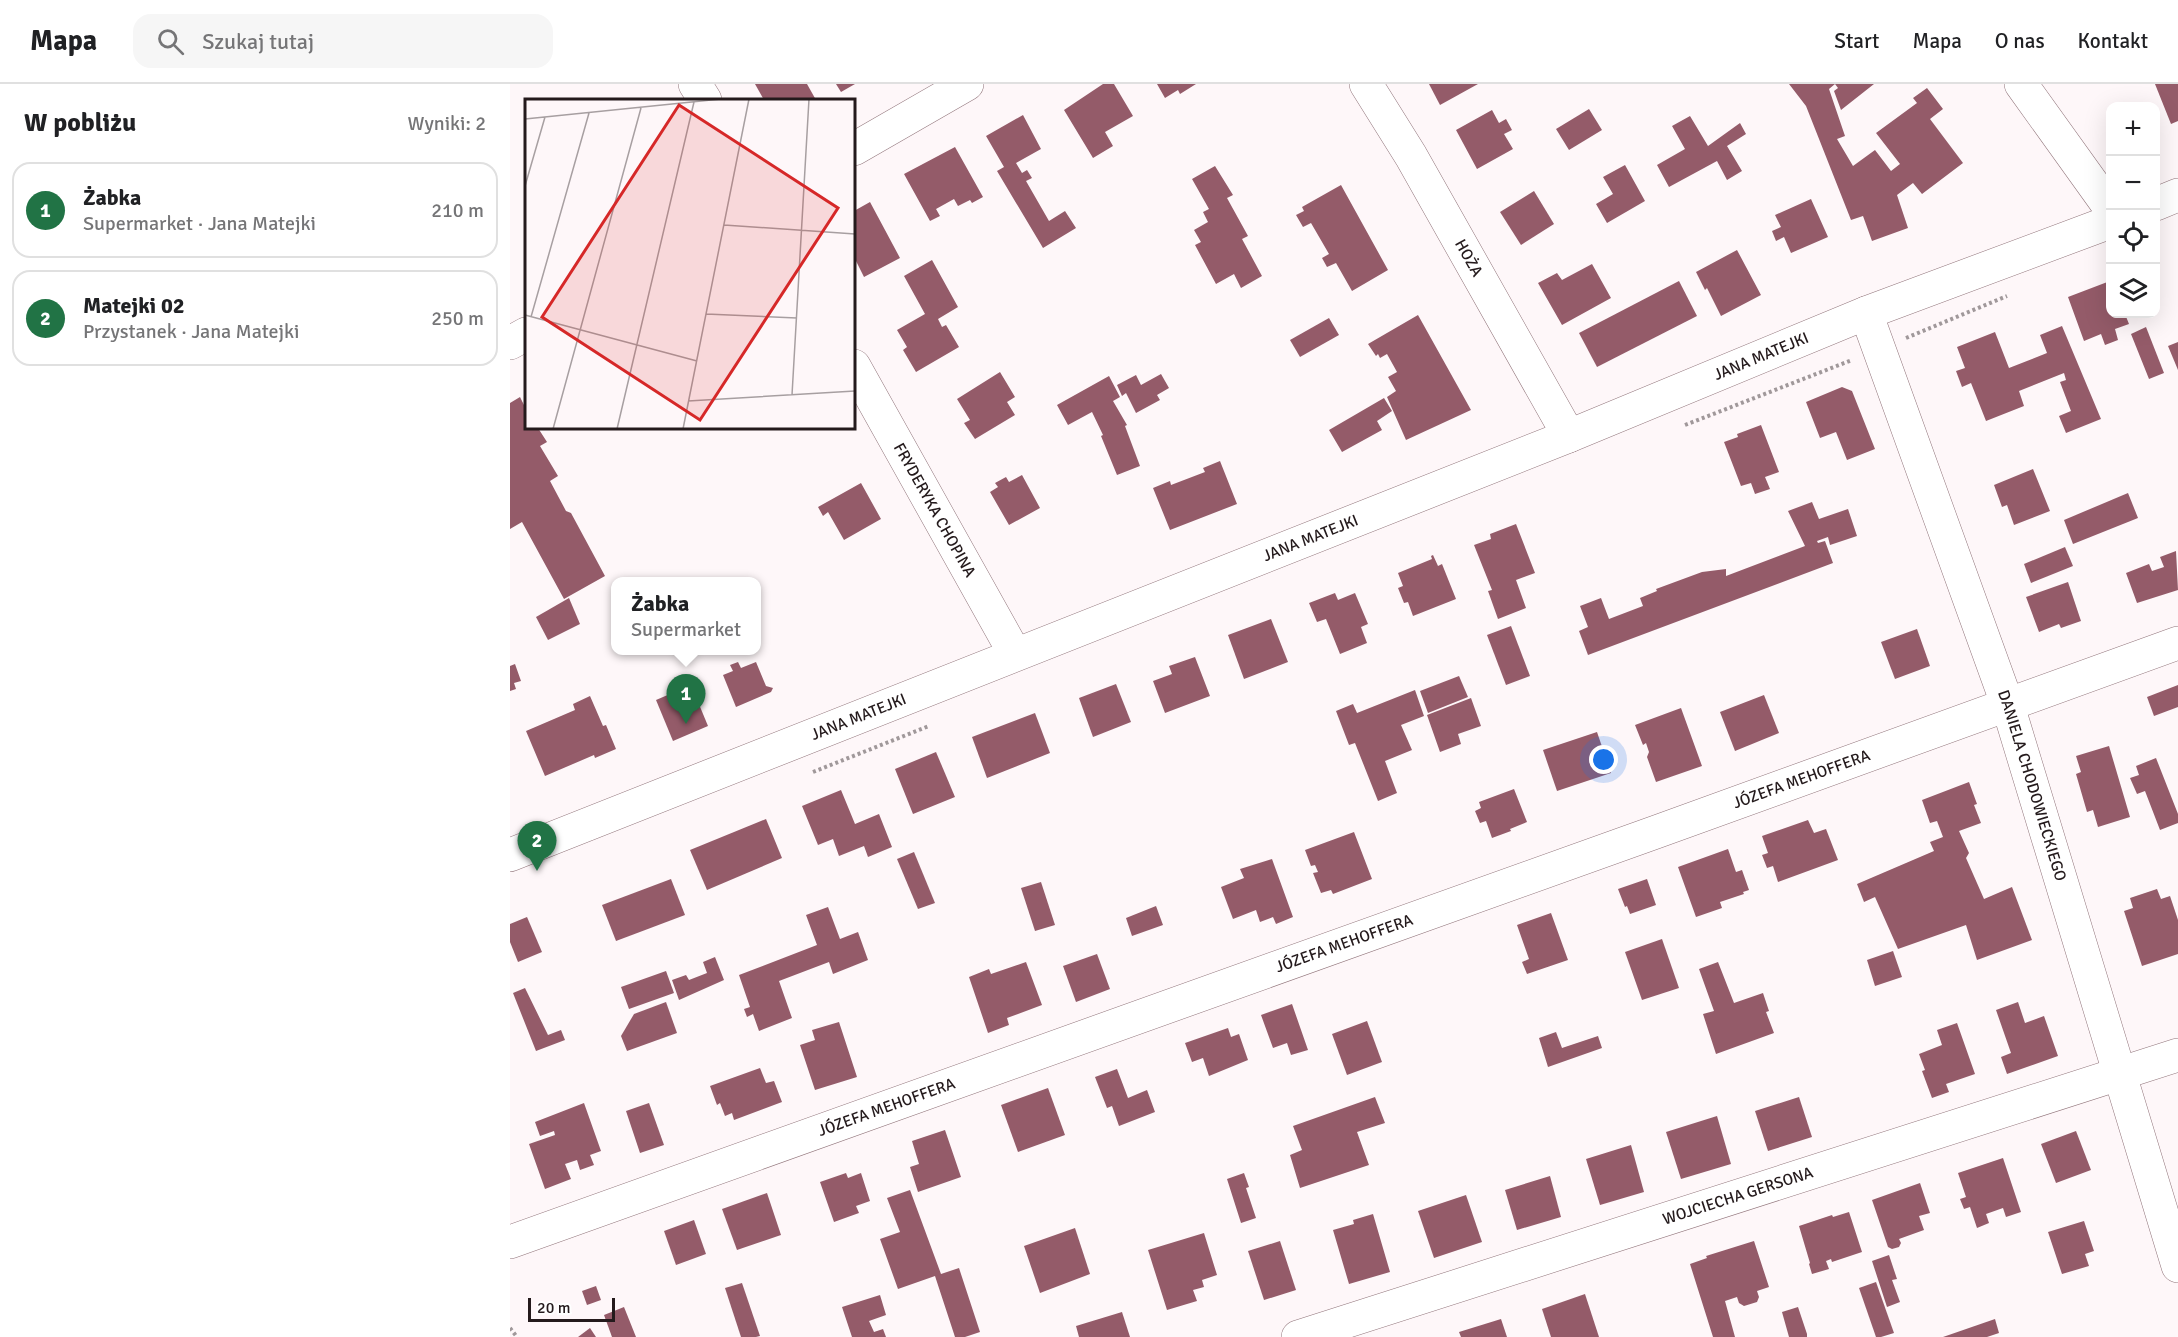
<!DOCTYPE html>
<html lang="pl">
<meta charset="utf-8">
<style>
:root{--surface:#fff;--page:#f6f6f6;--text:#202124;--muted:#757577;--line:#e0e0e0;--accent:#217345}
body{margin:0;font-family:Signika,sans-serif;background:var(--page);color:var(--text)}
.controls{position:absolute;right:18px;top:18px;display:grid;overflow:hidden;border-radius:12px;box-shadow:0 6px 24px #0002}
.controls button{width:54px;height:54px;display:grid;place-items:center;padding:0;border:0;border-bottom:2px solid var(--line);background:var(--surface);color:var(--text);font:30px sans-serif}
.scale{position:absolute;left:18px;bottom:15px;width:87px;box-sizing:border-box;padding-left:6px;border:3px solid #241a1c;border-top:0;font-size:16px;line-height:21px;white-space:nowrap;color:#241a1c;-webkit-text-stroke:4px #fff;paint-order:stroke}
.you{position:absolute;left:1094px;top:676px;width:21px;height:21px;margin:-15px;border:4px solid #fff;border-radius:50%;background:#1a73e8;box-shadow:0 0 0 9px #1a73e833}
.badge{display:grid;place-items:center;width:39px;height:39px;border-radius:50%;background:var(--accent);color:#fff;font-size:20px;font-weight:700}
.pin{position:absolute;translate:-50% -50px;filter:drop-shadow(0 2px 3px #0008)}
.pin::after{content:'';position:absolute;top:32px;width:21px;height:18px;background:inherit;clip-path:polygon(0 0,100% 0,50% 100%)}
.popup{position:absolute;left:101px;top:493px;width:150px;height:78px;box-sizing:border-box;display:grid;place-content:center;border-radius:12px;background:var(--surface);filter:drop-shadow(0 2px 4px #0005);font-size:20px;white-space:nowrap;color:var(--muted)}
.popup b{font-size:22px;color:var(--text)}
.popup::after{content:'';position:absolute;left:50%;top:100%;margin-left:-12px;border:12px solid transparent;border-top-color:var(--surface)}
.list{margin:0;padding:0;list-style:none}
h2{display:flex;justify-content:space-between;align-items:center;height:78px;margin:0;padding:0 24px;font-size:26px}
h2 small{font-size:20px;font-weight:400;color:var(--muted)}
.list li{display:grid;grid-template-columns:39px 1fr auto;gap:18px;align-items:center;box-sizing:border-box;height:96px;margin:0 12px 12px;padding:0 12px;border:2px solid var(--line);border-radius:18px}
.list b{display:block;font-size:22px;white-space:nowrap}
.list p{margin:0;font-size:20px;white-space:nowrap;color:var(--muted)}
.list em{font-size:20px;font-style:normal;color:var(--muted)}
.icon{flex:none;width:33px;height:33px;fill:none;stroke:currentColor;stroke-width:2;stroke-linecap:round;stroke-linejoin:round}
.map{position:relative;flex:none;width:1668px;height:1253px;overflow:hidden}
header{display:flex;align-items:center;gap:36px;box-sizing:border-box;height:84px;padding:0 30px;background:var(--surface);border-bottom:2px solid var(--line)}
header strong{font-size:28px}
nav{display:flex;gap:33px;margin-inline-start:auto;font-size:21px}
.search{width:420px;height:54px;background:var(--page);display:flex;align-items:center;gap:15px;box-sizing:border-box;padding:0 21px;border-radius:18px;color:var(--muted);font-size:22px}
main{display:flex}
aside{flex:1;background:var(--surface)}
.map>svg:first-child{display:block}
.building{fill:#945b69}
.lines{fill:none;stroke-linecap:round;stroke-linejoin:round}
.minor-casing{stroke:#92767c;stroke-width:34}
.path{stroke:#a0989a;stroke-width:4;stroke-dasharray:3 3;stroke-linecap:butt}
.minor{stroke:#fff;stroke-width:33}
.labels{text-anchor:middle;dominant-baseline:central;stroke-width:4.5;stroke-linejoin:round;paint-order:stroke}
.street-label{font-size:16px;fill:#241a1c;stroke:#fff}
.inset-road{fill:none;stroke:#a79fa1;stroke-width:1.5}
.view{fill:#d62828;fill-opacity:0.15;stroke:#d62828;stroke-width:3}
.inset-edge{fill:none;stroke:#241a1c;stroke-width:3}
</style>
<header>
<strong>Mapa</strong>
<div class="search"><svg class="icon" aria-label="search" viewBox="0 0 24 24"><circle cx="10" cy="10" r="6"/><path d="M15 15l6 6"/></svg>Szukaj tutaj</div>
<nav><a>Start</a><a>Mapa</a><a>O nas</a><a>Kontakt</a></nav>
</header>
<main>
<aside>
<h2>W pobliżu<small>Wyniki: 2</small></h2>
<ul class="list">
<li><span class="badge">1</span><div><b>Żabka</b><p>Supermarket · Jana Matejki</p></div><em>210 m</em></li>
<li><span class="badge">2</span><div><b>Matejki 02</b><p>Przystanek · Jana Matejki</p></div><em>250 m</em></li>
</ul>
</aside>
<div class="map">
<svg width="1668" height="1253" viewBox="0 0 1668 1253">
<rect width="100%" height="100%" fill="#fef7f9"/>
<g class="building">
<polygon points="245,0 297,0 306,16 254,16"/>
<polygon points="326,0 345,0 331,8"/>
<polygon points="593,0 604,0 623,32 595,48 603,62 583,74 554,26"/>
<polygon points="647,0 686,0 670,10 668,6 655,14"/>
<polygon points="919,0 968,0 930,21"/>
<polygon points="1279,0 1364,0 1331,26 1324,7 1328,4 1325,0 1319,5 1335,52 1327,55 1343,82 1365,66 1381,87 1390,80 1366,49 1407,19 1403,14 1417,4 1433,25 1420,35 1453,79 1412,110 1403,99 1387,111 1398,144 1362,157 1353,132 1341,136 1296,22"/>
<polygon points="1645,0 1668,0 1668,37 1661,40"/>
<polygon points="1079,25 1092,46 1059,66 1046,45"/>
<polygon points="982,26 989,39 996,35 1002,46 994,50 1003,65 967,85 946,46"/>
<polygon points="513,31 531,65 506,79 512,89 517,86 522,94 516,97 539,137 555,127 566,144 533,164 487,87 494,83 476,52"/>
<polygon points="1180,32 1198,62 1230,39 1236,50 1217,62 1232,87 1217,96 1207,77 1159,103 1147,81 1175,65 1162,42"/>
<polygon points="445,63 473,113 462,119 460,116 448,122 444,115 426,125 430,132 420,137 394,90"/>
<polygon points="1115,81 1135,117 1097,139 1086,120 1103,110 1093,93"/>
<polygon points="705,82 723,111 717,114 738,152 732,155 752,192 731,204 724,190 706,200 685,161 691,158 684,146 698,138 693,128 699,125 682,95"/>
<polygon points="831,101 878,186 842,207 826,179 817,183 812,174 819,170 801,139 793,143 786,131 794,127 792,123"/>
<polygon points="1024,107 1044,140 1011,161 990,128"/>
<polygon points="1301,115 1318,153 1281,169 1274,153 1266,157 1262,147 1271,143 1265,131"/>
<polygon points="360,118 390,174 354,193 344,173 344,151 346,150 344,145 344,127"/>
<polygon points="1227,166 1251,211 1211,232 1197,204 1195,206 1186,188"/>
<polygon points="422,176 448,223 428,235 432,243 436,241 449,263 406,288 393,266 397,263 387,246 415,230 394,192"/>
<polygon points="1082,180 1101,214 1052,241 1028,199 1047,189 1052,196"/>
<polygon points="1169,197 1187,232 1087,283 1069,249"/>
<polygon points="1600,197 1600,230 1615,230 1619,240 1605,245 1608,256 1595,261 1591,250 1574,257 1558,213"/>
<polygon points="908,231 961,326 896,356 877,313 886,307 878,293 887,288 877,270 870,274 868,270 866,272 858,260"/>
<polygon points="819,234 829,251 790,273 780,256"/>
<polygon points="1552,242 1591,335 1556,349 1549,332 1561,327 1550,298 1556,296 1554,289 1509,307 1514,322 1476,337 1461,299 1452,303 1446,287 1455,284 1447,263 1485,248 1499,284 1537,269 1530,251"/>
<polygon points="1636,243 1654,289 1639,295 1621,250"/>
<polygon points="1668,258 1668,286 1658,262"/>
<polygon points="490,288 505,313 497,318 505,331 465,355 454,339 460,336 447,315"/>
<polygon points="651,290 659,304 647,311 650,316 626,329 616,309 612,312 607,301 626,291 631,301"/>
<polygon points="599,292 610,313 603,317 617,341 615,342 630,382 607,391 591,352 593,351 582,328 558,341 547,321"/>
<polygon points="1332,303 1342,307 1365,365 1337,376 1326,348 1310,354 1296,318"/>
<polygon points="10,313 16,325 16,344 28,344 37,358 30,362 48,392 40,397 56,427 61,429 95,492 54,515 12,438 0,445 0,319"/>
<polygon points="874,314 882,327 867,337 872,346 832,368 819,346"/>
<polygon points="1251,341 1269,388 1255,393 1260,405 1245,410 1241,399 1231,402 1214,358 1228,353 1227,350"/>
<polygon points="710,377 727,420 660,446 643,404 660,397 661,401 695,388 693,384"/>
<polygon points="1523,385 1540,427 1504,441 1497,421 1492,423 1484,401"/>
<polygon points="512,391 530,424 499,441 480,408 488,403 485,399 496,393 499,398"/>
<polygon points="351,399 371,435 334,456 318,428 313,432 308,423"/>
<polygon points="1618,409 1628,434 1563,460 1554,436"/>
<polygon points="1302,418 1309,435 1338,425 1347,452 1320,461 1318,453 1307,457 1308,459 1315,457 1323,479 1078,571 1069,547 1078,543 1070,522 1091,514 1099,535 1133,522 1130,514 1147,507 1146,505 1192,488 1216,485 1216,492 1295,462 1278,427"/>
<polygon points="1006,440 1025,489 1006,496 1016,524 988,535 978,507 982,506 964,461 981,455 980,450"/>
<polygon points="1555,463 1563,482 1521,499 1514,480"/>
<polygon points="1666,467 1668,506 1627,519 1616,489 1639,480 1642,487 1654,483 1650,473"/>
<polygon points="923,471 928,482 932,480 946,515 903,532 898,518 894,519 888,504 893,502 888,489 922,475 921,472"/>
<polygon points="1558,498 1571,537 1551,544 1549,540 1529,548 1516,513"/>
<polygon points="825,509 828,516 845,509 858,540 851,543 857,559 830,570 816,535 807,538 799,519"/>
<polygon points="59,514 70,540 38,556 26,533"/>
<polygon points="761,535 778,578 734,595 718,551"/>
<polygon points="1001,542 1020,592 996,601 977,551"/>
<polygon points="1407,545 1420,582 1385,595 1371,558"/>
<polygon points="685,573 700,612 655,629 643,597 662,590 659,582"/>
<polygon points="228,578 231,584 246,578 256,602 263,604 261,608 226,623 213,591 223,587 220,581"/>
<polygon points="5,580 11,597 4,599 6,605 0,607 0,582"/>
<polygon points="949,592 958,613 918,629 910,607"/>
<polygon points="606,600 621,638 583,653 569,614"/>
<polygon points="181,601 198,642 163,657 146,616"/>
<polygon points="1668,601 1668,623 1644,632 1637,613"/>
<polygon points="905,606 914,632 891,641 902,666 875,677 887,709 868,717 845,659 839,661 826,627 843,620 847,629"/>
<polygon points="1254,611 1269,649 1225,667 1210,628"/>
<polygon points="80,612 93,642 96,641 106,665 85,674 84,671 35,692 16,647 65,626 63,620"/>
<polygon points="961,614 971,642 948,650 951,660 930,668 917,631"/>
<polygon points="1171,624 1192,682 1146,698 1137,673 1139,668 1136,659 1133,661 1125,641"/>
<polygon points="525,629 540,669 477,694 462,653"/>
<polygon points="1087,648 1101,689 1047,707 1033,666"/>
<polygon points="1599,662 1620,733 1588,743 1583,726 1577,728 1566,690 1571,688 1566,672"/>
<polygon points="426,668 445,713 403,730 385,685"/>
<polygon points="1646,674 1668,730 1668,739 1650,746 1635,707 1627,710 1620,694 1629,691 1626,682"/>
<polygon points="1459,698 1467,720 1464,721 1471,739 1449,747 1459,769 1456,774 1474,815 1502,803 1522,856 1467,876 1456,841 1388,865 1365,813 1354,818 1347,800 1424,767 1420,758 1433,753 1427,737 1420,739 1412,716"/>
<polygon points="1004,705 1017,738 1000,745 1001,747 982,754 976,737 970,739 965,727 971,724 969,718"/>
<polygon points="331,706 345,740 369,730 382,763 358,773 354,762 329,772 323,755 308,761 292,722"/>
<polygon points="256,735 272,774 197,806 180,766"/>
<polygon points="1298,736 1304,749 1316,745 1328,776 1268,798 1263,782 1257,784 1252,771 1258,769 1252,752"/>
<polygon points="844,748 862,795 823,810 821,806 811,809 803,789 808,788 805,781 801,782 795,766"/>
<polygon points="1218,765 1226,788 1232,786 1239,806 1233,808 1234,810 1210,818 1212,824 1186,833 1168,783"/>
<polygon points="404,768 425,819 408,825 387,775"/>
<polygon points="762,775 783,833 766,840 763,833 750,838 746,826 723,835 711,803 734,794 730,785"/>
<polygon points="161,795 175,831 106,857 92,821"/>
<polygon points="1137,795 1146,821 1120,830 1117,822 1115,823 1108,805"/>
<polygon points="531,798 545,841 525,847 511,804"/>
<polygon points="1647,805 1651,815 1660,812 1668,836 1668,870 1632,882 1614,827 1623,824 1620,814"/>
<polygon points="646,822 653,841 622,852 616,834"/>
<polygon points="318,823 330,855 348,848 358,876 323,890 319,878 269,897 282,934 249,947 243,930 237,933 234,925 240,923 229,891 307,861 296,831"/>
<polygon points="1041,829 1058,876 1017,890 1012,878 1019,875 1007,841"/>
<polygon points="17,833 32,868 8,878 0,858 0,840"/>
<polygon points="1152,855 1169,904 1132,916 1115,868"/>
<polygon points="1383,867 1392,893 1365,902 1357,876"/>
<polygon points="587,870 600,905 566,918 553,882"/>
<polygon points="205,873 214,896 169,916 162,896 176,891 179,896 197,889 193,878"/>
<polygon points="516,878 532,921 497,934 499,941 478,949 459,893 479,885 481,890"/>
<polygon points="1208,878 1224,919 1253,909 1259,927 1256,928 1264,949 1206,970 1193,930 1204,927 1189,885"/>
<polygon points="156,887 164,909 119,925 111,903"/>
<polygon points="15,904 38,951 51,946 55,956 26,967 3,909"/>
<polygon points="156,918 167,949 117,967 111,952 124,930"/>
<polygon points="1508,918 1515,939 1534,932 1548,972 1497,990 1491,973 1501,969 1486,926"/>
<polygon points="782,920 798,966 781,971 777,959 763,964 751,931"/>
<polygon points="857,937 872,978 837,991 822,950"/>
<polygon points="329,938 347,993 305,1006 290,961 305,956 302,946"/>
<polygon points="1447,939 1465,990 1436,1000 1439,1008 1422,1014 1412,987 1415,986 1409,970 1432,961 1427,946"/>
<polygon points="718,944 721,953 729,950 738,976 699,992 693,974 682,978 675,959"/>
<polygon points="1046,948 1052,964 1088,952 1092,964 1038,983 1029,954"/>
<polygon points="250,984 256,999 264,997 272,1018 224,1036 222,1029 215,1032 210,1019 207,1021 200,1002"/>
<polygon points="607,985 618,1014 637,1006 645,1028 609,1042 602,1022 597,1024 585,993"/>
<polygon points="538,1004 555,1051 508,1068 491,1021"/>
<polygon points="865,1013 875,1039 847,1048 859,1081 790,1104 780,1071 792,1066 783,1042"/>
<polygon points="1289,1013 1302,1053 1258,1067 1245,1027"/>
<polygon points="74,1019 91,1067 80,1071 84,1081 70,1086 67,1076 55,1080 61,1095 35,1105 19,1060 45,1051 44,1047 30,1052 25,1038"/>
<polygon points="139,1019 154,1061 130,1069 116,1027"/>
<polygon points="1207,1032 1221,1080 1171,1095 1156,1048"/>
<polygon points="435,1046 451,1093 408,1108 400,1083 409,1080 402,1057"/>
<polygon points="1566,1047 1581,1086 1546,1099 1531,1060"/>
<polygon points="1121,1061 1134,1108 1090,1121 1076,1075"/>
<polygon points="1493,1074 1511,1128 1496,1133 1493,1124 1476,1130 1479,1139 1467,1144 1460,1123 1454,1125 1450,1115 1456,1113 1448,1089"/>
<polygon points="336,1089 338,1094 351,1089 360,1117 346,1122 349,1129 324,1138 310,1098"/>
<polygon points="734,1089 739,1103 736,1104 746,1134 731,1139 717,1095"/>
<polygon points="1040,1092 1051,1133 1007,1146 995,1106"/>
<polygon points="1410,1099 1420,1129 1409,1132 1414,1146 1389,1155 1391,1159 1389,1163 1382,1165 1378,1163 1362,1116"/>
<polygon points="400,1106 431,1190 449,1184 470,1248 455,1253 445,1253 425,1192 388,1205 370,1155 390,1148 377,1114"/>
<polygon points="257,1109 271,1151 227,1166 212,1125"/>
<polygon points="956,1111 972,1158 924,1174 908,1127"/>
<polygon points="1339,1128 1352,1168 1322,1178 1321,1175 1316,1177 1319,1185 1302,1190 1299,1180 1300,1179 1289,1142 1322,1131 1323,1133"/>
<polygon points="863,1130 880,1188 839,1200 823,1146 844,1140 843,1136"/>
<polygon points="184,1136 196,1170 166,1181 154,1147"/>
<polygon points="1574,1137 1584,1167 1575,1170 1579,1182 1552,1190 1538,1148"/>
<polygon points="565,1144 580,1190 530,1209 514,1162"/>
<polygon points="694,1149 707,1191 692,1196 694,1203 683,1206 687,1217 657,1226 638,1166"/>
<polygon points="770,1157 786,1206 754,1216 738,1167"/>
<polygon points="1244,1157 1259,1203 1247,1207 1249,1213 1247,1218 1234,1222 1229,1219 1227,1213 1215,1217 1225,1253 1203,1253 1180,1180 1197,1174 1196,1172"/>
<polygon points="1379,1171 1387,1195 1382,1196 1390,1218 1377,1223 1362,1177"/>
<polygon points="1366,1198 1384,1249 1371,1253 1366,1253 1349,1204"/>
<polygon points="232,1199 250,1252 246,1253 231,1253 215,1204"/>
<polygon points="86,1202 91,1216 77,1221 72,1207"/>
<polygon points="1075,1210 1089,1253 1041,1253 1032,1225"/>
<polygon points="370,1211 376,1231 359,1237 364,1248 373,1245 376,1253 342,1253 332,1223"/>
<polygon points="114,1223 126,1253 102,1253 94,1231"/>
<polygon points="1288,1223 1297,1250 1297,1253 1279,1253 1272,1228"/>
<polygon points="612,1228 620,1253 569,1253 566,1242"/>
<polygon points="991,1235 997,1253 951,1253 949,1248"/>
<polygon points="1485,1235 1489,1249 1477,1253 1433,1253"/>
<polygon points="80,1244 86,1253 68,1253"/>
</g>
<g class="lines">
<g class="minor-casing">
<g id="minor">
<polyline points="185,0 195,16"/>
<path id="s1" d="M856,0L901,72L1059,352"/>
<polyline points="1511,0 1600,124"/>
<polyline points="344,65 457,0"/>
<polyline points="1646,120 1668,111"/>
<path id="s2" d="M1356,229L1498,622L1668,1182"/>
<polyline points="0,259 16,250"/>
<path id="s3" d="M344,282L505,570"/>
<path id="s4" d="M0,771L1059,352L1356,229L1600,138"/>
<path id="s5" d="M0,1158L1146,748L1668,559"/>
<path id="s6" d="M788,1253L1668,971"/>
</g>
</g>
<g class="path">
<polyline points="1396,254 1497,212"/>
<polyline points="1175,341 1342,276"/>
<polyline points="303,688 419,642"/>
<polyline points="0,1244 7,1253"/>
</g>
<use href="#minor" class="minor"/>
</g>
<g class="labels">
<g class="street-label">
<text stroke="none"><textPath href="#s1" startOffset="202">HOŻA</textPath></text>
<text stroke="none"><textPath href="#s4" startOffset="1347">JANA MATEJKI</textPath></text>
<text stroke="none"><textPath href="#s3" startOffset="165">FRYDERYKA CHOPINA</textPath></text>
<text stroke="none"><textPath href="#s4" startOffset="861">JANA MATEJKI</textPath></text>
<text stroke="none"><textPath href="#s4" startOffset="375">JANA MATEJKI</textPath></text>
<text stroke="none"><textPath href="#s5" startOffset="1372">JÓZEFA MEHOFFERA</textPath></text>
<text stroke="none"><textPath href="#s2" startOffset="501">DANIELA CHODOWIECKIEGO</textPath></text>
<text stroke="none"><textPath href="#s5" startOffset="886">JÓZEFA MEHOFFERA</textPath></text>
<text stroke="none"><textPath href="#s5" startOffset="400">JÓZEFA MEHOFFERA</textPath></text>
<text stroke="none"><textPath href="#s6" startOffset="462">WOJCIECHA GERSONA</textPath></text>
</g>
</g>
<g transform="translate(15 15)">
<rect width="330" height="330" fill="#fef7f9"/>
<path class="inset-road" d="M0,20L196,0M0,87L20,18M199,126L330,135M181,215L272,219M0,216L172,262M6,218L64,14M267,296L284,0M163,302L330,292M28,330L116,9M92,330L169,3M158,330L224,0"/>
<path class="view" d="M154,6L313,109L175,321L17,218Z"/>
<rect width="330" height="330" class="inset-edge"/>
</g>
</svg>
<div class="controls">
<button>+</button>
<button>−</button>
<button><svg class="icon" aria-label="locate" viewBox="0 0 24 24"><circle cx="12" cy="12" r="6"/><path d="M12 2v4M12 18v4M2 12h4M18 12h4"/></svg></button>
<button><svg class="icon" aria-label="layers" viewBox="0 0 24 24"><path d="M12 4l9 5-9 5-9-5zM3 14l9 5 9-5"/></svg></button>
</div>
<div class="scale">20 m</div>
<div class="you"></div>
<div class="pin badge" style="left:176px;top:640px">1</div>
<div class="popup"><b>Żabka</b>Supermarket</div>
<div class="pin badge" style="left:27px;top:787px">2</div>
</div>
</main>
